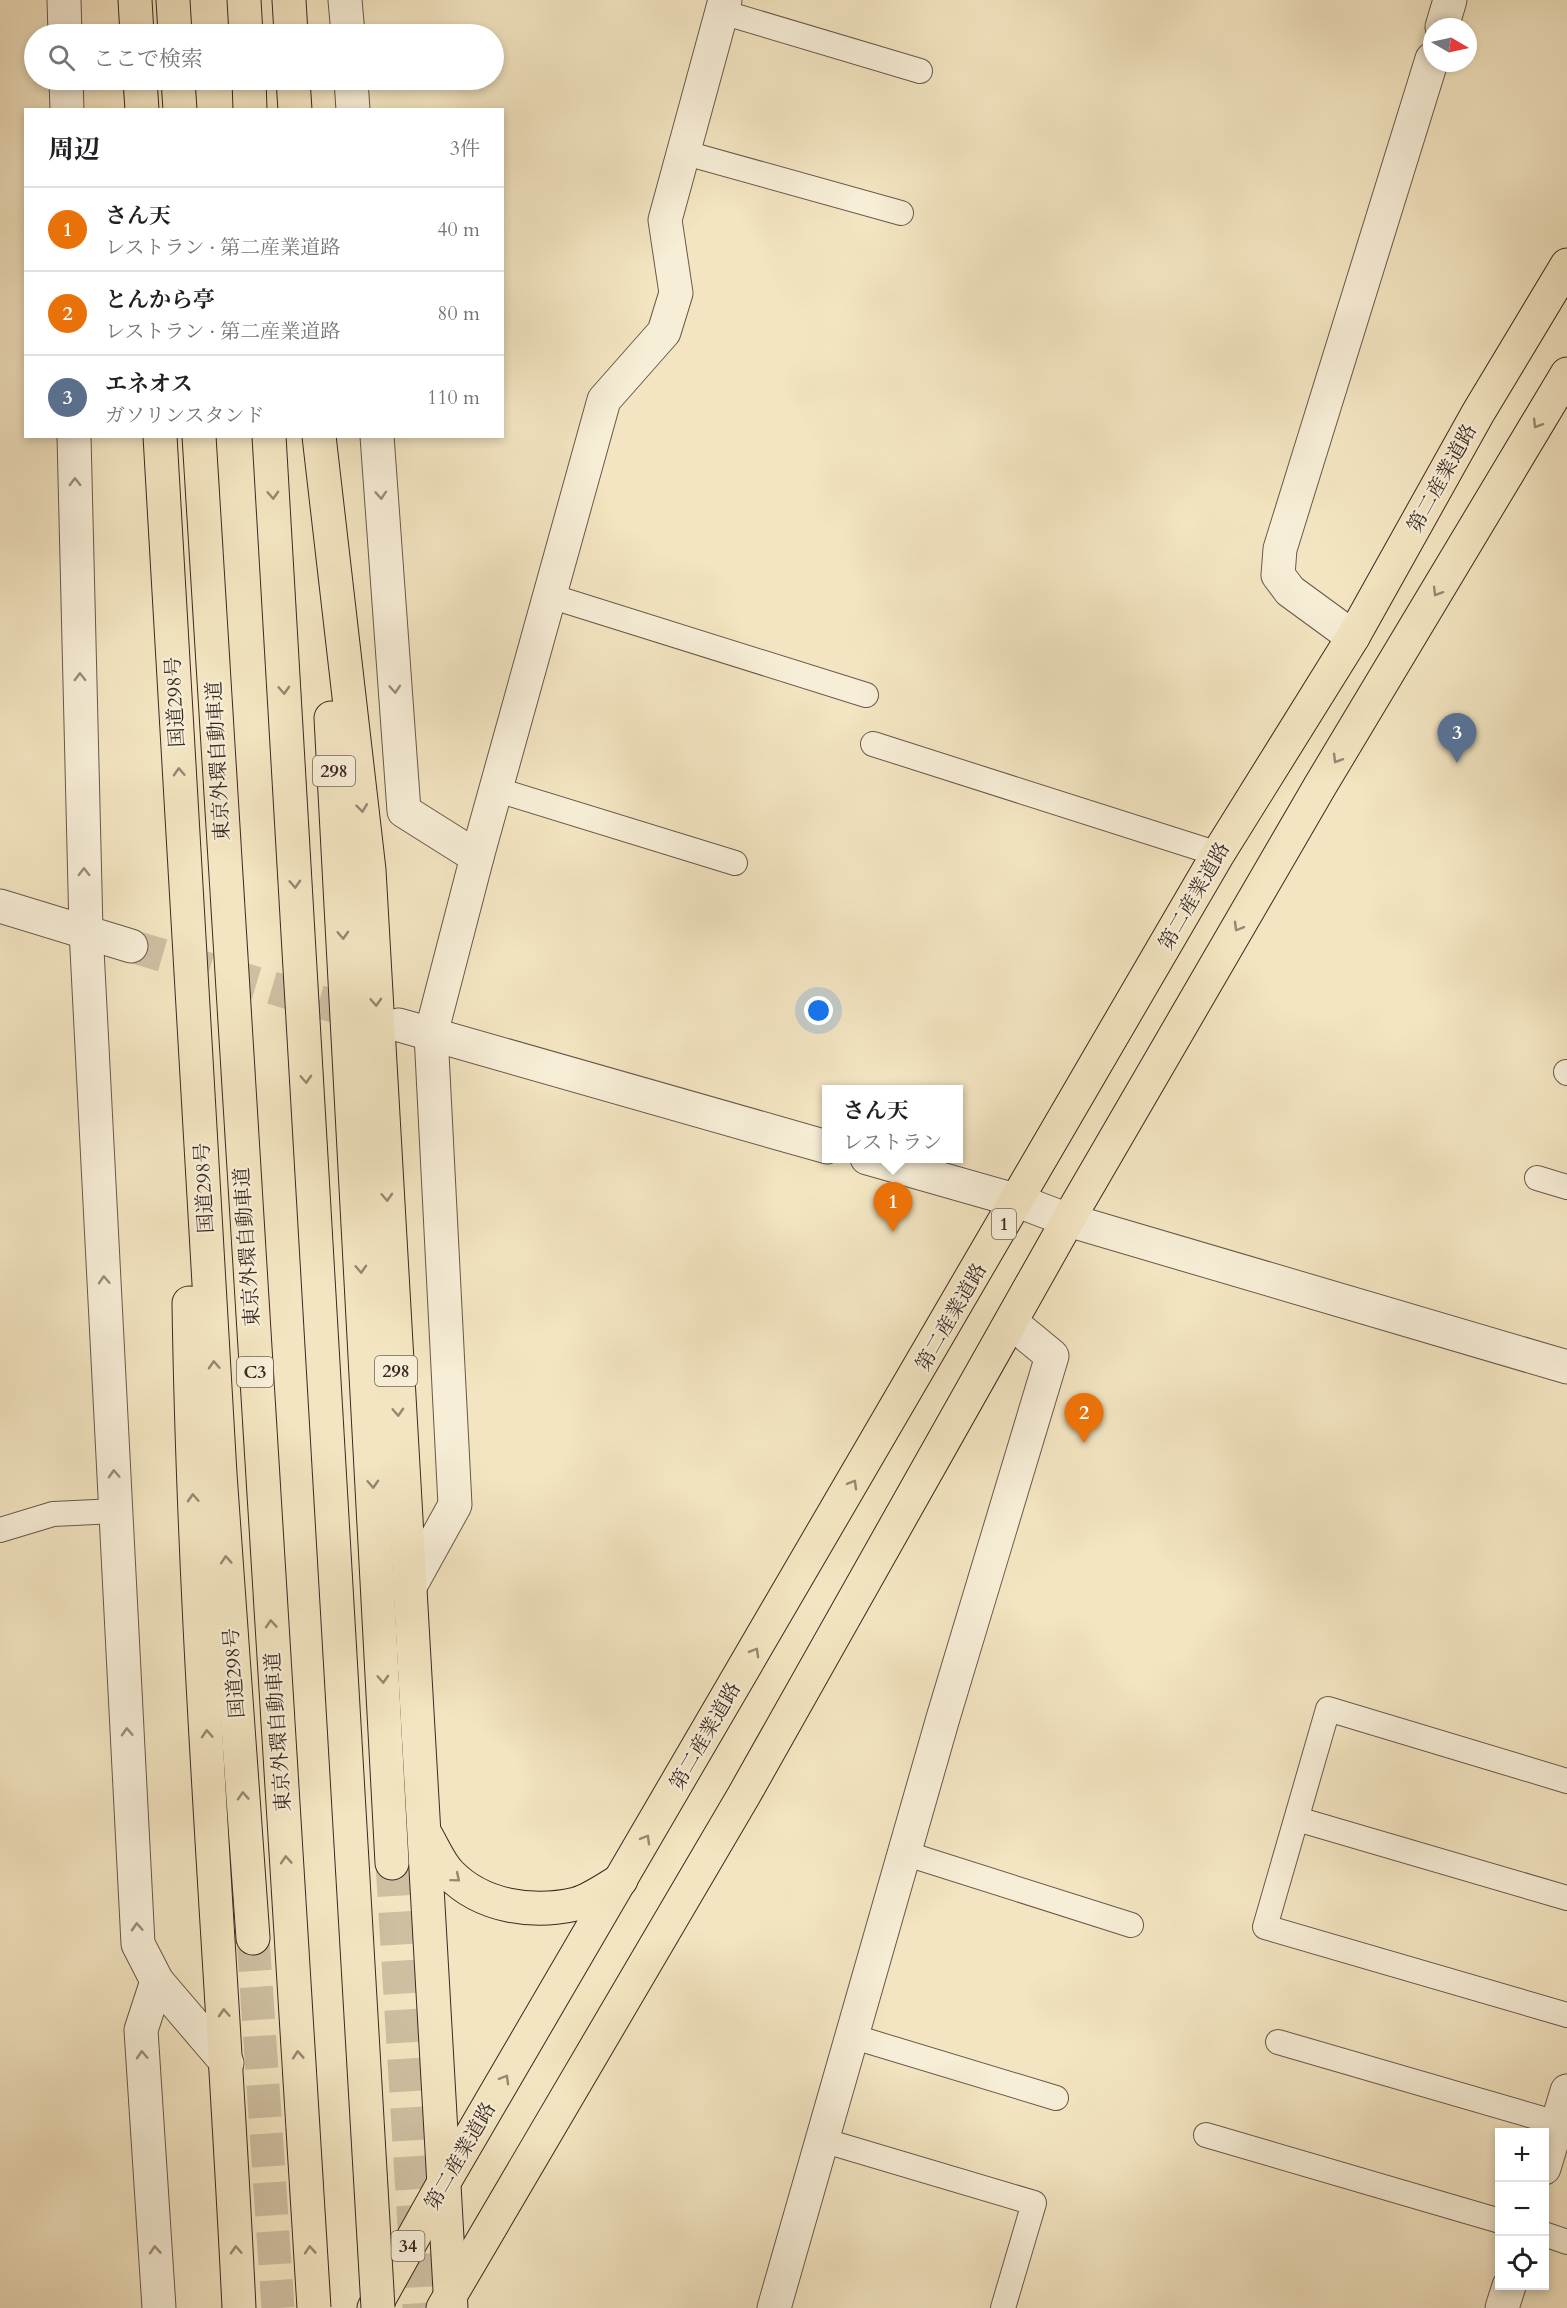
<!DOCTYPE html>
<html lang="ja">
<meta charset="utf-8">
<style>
:root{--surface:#fff;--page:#f2f2f2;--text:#202124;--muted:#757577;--line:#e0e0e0;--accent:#8f2418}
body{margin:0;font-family:Cardo,"Noto Serif JP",serif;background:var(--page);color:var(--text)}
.controls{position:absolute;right:18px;bottom:18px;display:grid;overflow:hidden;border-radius:0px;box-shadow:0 3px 9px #0003}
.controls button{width:54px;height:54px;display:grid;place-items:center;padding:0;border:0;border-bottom:2px solid var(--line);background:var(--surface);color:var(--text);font:30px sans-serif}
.compass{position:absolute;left:1423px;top:18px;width:54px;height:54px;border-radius:50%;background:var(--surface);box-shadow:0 3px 9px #0003;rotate:99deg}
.you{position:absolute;left:819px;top:1011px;width:21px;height:21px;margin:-15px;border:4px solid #fff;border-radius:50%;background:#1a73e8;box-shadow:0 0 0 9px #1a73e833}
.badge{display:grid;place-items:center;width:39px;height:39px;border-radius:50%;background:var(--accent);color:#fff;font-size:20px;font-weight:700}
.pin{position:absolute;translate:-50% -50px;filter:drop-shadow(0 2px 3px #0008)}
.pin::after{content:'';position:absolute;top:32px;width:21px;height:18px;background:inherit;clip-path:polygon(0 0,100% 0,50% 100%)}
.popup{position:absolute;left:822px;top:1085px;width:141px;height:78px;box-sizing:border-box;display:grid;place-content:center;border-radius:0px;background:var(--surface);filter:drop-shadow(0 2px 4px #0005);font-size:20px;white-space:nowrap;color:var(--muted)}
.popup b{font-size:22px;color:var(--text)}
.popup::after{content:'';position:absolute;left:50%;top:100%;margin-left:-12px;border:12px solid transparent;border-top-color:var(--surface)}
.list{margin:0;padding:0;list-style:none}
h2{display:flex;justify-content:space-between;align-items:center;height:78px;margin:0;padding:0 24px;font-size:26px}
h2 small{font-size:20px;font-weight:400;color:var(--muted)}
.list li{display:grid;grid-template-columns:39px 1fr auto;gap:18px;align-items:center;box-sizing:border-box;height:84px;padding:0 24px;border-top:2px solid var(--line)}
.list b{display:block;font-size:22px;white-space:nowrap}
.list p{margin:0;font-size:20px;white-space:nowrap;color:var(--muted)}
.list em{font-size:20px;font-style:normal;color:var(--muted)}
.icon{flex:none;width:33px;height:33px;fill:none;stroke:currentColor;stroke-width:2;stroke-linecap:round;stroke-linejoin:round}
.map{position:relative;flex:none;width:1567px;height:2308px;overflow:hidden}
.search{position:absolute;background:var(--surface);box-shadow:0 3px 9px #0003;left:24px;top:24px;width:480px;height:66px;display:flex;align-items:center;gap:15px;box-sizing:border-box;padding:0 21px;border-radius:33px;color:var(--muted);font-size:22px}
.panel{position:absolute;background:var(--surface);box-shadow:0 3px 9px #0003;left:24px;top:108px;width:480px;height:330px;border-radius:0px}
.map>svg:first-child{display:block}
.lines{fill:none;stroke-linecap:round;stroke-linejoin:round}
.tertiary-tunnel{stroke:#cebfa1;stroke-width:33;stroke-dasharray:33 16;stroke-linecap:butt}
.trunk-tunnel{stroke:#cebfa1;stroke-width:33;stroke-dasharray:33 16;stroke-linecap:butt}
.service-casing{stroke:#69584a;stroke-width:26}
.minor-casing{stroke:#69584a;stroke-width:35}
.tertiary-casing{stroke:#69584a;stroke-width:35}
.primary-casing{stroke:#3b2923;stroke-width:35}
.trunk-casing{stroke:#3b2923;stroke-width:35}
.motorway-casing{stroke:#3b2923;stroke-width:35}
.service{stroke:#f7eed7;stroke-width:24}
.minor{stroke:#f7eed7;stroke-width:33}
.tertiary{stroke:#f7eed7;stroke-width:33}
.primary{stroke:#f3e5c1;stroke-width:33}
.trunk{stroke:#f3e5c1;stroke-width:33}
.motorway{stroke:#f3e5c1;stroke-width:33}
.motorway-bridge-casing{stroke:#3b2923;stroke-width:35;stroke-linecap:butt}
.motorway-bridge{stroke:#f3e5c1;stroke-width:33}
.oneway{stroke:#978772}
.oneway2{stroke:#998c7d}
.labels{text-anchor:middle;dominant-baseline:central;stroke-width:4.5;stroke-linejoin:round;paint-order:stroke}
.shield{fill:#f7eed7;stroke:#736459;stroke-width:1.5}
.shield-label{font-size:18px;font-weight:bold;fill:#3b2923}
.street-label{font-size:20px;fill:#3b2923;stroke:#f7eed7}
</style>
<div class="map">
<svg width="1567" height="2308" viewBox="0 0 1567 2308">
<rect width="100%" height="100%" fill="#f3e5c1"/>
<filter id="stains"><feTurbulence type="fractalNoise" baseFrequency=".00333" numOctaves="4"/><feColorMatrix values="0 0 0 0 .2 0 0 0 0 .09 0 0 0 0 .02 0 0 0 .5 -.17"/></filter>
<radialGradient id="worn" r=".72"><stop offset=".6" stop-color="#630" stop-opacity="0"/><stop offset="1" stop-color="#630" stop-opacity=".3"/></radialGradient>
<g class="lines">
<polyline class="tertiary-tunnel" points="131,946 374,1018"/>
<g class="trunk-tunnel">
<polyline points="392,1863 419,2308"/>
<polyline points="253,1938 278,2308"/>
</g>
<g class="service-casing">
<g id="service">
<polyline points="722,12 920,71"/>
<polyline points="682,152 901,213"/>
<polyline points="550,596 866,695"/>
<polyline points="873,744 1218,854"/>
<polyline points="498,790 735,863"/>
<polyline points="1566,1072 1567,1073"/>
<polyline points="1537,1178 1567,1187"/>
<polyline points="0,1530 53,1514 116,1511"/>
<polyline points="1567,1781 1328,1709 1265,1927 1567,2015"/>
<polyline points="1297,1819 1567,1898"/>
<polyline points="904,1853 1131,1925"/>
<polyline points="851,2036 1056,2098"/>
<polyline points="1278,2042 1567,2126"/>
<polyline points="1206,2135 1500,2221"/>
<polyline points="822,2140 1034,2203 1003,2308"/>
<polyline points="1544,2234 1567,2242"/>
</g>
</g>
<g class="minor-casing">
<g id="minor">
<polyline points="1442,27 1450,0"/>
<polyline points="1353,637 1290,591 1278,575 1280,549 1432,59"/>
<polyline points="408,1590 455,1505 431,1034 477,857 604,400 664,332 676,293 665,220 725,0"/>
<polyline points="157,1981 141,2030 159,2308"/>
<polyline points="774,2308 943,1718 1052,1356 1012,1323"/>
</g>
</g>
<g class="tertiary-casing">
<g id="tertiary">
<polyline points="64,0 65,34"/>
<polyline points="345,0 348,34"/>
<polyline points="66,80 67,110"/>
<polyline points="351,80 353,110"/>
<polyline points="74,436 86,930 138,1944 157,1981 227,2063"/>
<polyline points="377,436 404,811 477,857"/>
<polyline points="0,906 131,946"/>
<polyline points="399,1025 827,1147"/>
<polyline points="867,1158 1018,1201 1068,1220 1567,1367"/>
<polyline points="1544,2168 1567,2091"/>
<polyline points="1502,2308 1509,2286"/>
</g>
</g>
<g class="primary-casing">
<g id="primary">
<polyline points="374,2308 443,2184 1218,854 1353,637 1478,413 1567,265"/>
<polyline points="443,2308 744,1795 1068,1220 1320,786 1567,374"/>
</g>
</g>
<g class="trunk-casing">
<g id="trunk">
<polyline points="135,0 137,34"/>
<polyline points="289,0 291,34"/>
<polyline points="140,80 142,110"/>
<polyline points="293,80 295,110"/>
<polyline points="160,436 220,1474 253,1938"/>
<polyline points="319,436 369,870 451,2308"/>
<polyline points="331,718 392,1863"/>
<path d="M189,1303C194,1638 223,1973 239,2308"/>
<path d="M426,1835C433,1847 440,1864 450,1874C482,1907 533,1914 576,1904C591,1900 607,1888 621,1880"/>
</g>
</g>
<g class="motorway-casing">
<g id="motorway">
<polyline points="173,0 175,34"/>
<polyline points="244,0 246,34"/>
<polyline points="178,80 180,110"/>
<polyline points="249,80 250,110"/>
</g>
</g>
<use href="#service" class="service"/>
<use href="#minor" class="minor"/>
<use href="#tertiary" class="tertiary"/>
<use href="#primary" class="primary"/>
<use href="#trunk" class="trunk"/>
<use href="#motorway" class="motorway"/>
<g class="motorway-bridge-casing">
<g id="motorway-bridge">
<polyline points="199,436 314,2308"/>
<polyline points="269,436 378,2308"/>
</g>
</g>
<use href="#motorway-bridge" class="motorway-bridge"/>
</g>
<defs><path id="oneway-chevron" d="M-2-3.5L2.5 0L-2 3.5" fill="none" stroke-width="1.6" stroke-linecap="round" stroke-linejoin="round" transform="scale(1.5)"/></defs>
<g class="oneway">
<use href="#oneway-chevron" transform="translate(1537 424) rotate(121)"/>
<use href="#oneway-chevron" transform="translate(273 495) rotate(87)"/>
<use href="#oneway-chevron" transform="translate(1437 592) rotate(121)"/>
<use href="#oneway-chevron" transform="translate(284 690) rotate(87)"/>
<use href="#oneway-chevron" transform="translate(1337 759) rotate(121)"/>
<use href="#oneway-chevron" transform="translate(179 772) rotate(-93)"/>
<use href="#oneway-chevron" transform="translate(362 808) rotate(83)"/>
<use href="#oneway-chevron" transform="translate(295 884) rotate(87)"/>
<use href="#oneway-chevron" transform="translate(1238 927) rotate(120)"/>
<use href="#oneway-chevron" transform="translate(343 935) rotate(87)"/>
<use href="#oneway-chevron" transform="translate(376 1002) rotate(87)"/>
<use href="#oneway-chevron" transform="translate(306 1079) rotate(87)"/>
<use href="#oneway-chevron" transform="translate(387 1197) rotate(87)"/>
<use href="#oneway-chevron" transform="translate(361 1269) rotate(87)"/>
<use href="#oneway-chevron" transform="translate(214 1365) rotate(-93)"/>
<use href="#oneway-chevron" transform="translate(398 1412) rotate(87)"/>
<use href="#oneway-chevron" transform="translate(373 1484) rotate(87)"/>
<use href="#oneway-chevron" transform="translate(853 1484) rotate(-60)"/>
<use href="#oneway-chevron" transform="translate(193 1498) rotate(-93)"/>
<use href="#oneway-chevron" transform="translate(226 1560) rotate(-94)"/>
<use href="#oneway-chevron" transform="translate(271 1624) rotate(-94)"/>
<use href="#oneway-chevron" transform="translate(755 1652) rotate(-60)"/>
<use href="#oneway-chevron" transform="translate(383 1679) rotate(87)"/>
<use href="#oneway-chevron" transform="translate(207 1734) rotate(-93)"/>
<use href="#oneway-chevron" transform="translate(243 1796) rotate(-94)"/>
<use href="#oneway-chevron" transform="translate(646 1839) rotate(-60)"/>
<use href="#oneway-chevron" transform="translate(286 1860) rotate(-94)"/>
<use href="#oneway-chevron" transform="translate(456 1878) rotate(40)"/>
<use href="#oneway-chevron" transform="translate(224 2013) rotate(-93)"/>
<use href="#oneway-chevron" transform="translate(298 2055) rotate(-94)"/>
<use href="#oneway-chevron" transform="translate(505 2079) rotate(-60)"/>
<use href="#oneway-chevron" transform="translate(236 2250) rotate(-93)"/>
<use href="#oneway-chevron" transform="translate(310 2250) rotate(-94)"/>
</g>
<g class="oneway2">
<use href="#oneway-chevron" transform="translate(75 482) rotate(-91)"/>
<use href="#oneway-chevron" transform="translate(381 495) rotate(86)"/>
<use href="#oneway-chevron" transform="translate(80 677) rotate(-91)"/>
<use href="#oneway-chevron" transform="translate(395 689) rotate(86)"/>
<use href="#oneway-chevron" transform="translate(84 872) rotate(-91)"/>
<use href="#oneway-chevron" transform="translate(104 1280) rotate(-93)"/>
<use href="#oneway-chevron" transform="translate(114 1474) rotate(-93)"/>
<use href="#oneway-chevron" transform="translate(127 1732) rotate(-93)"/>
<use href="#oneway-chevron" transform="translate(137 1927) rotate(-93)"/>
<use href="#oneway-chevron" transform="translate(142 2055) rotate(-93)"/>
<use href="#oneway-chevron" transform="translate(155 2250) rotate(-94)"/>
</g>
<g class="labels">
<g class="shield">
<rect x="313" y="756" width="42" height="30" rx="4.5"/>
<rect x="992" y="1209" width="24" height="30" rx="4.5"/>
<rect x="375" y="1356" width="42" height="30" rx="4.5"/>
<rect x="237" y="1357" width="36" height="30" rx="4.5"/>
<rect x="391.5" y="2231" width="33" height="30" rx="4.5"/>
</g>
<g class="shield-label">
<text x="334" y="771">298</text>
<text x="1004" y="1224">1</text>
<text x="396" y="1371">298</text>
<text x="255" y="1372">C3</text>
<text x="408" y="2246">34</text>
</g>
<g class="street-label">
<text transform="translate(1442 478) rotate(-61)">第二産業道路</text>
<text transform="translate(175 702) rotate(-93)">国道298号</text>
<text transform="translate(218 761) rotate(-93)">東京外環自動車道</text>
<text transform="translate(1194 896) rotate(-60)">第二産業道路</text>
<text transform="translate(204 1188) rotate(-93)">国道298号</text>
<text transform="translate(247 1247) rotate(-94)">東京外環自動車道</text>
<text transform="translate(951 1317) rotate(-60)">第二産業道路</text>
<text transform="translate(234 1673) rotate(-94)">国道298号</text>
<text transform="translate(278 1732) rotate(-94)">東京外環自動車道</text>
<text transform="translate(705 1736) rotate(-60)">第二産業道路</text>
<text transform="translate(460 2156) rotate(-60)">第二産業道路</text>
</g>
</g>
<rect width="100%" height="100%" filter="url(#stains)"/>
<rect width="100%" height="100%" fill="url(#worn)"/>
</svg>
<div class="controls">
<button>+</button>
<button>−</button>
<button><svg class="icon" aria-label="locate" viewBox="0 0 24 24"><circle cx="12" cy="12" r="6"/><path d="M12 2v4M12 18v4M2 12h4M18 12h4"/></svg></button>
</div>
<svg class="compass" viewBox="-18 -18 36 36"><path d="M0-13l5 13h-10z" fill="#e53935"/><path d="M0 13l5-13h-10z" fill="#757577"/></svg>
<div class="you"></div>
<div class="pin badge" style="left:893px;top:1232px;background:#e8710a">1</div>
<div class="popup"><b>さん天</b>レストラン</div>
<div class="pin badge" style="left:1084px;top:1443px;background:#e8710a">2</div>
<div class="pin badge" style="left:1457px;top:763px;background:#5c6f8a">3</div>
<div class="search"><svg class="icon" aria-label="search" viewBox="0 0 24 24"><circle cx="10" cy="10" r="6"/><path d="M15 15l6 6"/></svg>ここで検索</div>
<section class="panel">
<h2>周辺<small>3件</small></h2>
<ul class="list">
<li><span class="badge" style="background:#e8710a">1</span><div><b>さん天</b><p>レストラン · 第二産業道路</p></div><em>40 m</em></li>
<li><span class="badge" style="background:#e8710a">2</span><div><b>とんから亭</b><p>レストラン · 第二産業道路</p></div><em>80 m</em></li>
<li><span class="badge" style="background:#5c6f8a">3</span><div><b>エネオス</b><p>ガソリンスタンド</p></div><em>110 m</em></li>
</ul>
</section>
</div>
